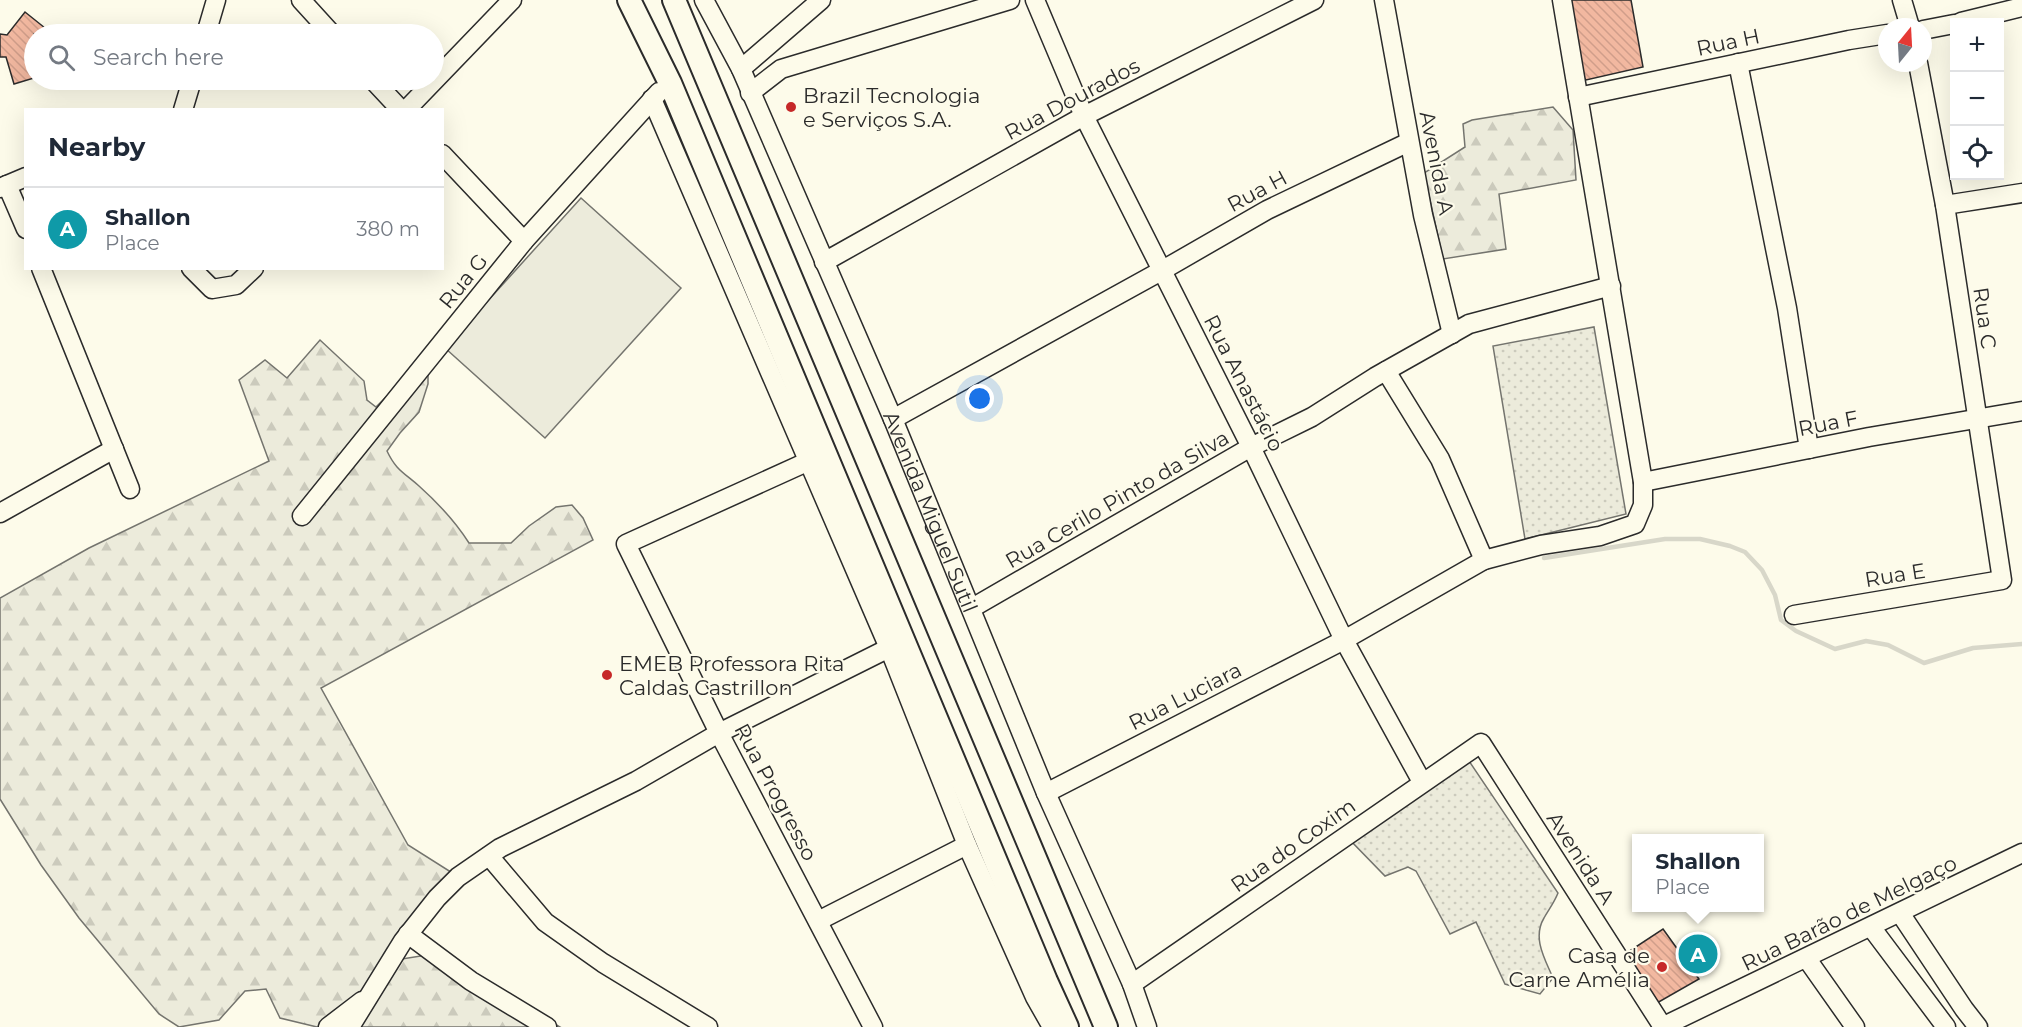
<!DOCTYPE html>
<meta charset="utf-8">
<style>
:root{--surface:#fff;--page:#f2f2f3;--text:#1f2937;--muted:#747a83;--line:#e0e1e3;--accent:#c62828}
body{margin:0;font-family:Montserrat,sans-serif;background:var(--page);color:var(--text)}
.controls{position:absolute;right:18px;top:18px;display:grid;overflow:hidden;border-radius:0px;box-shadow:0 6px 24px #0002}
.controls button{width:54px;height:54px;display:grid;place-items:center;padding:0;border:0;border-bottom:2px solid var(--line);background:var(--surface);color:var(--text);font:30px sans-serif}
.compass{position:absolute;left:1878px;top:18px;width:54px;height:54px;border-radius:50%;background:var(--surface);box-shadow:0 6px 24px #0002;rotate:18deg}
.you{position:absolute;left:980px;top:399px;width:21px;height:21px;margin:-15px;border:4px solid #fff;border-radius:50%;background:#1a73e8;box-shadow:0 0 0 9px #1a73e833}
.badge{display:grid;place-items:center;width:39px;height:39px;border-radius:50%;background:var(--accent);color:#fff;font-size:20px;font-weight:700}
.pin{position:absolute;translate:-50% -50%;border:3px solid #fff;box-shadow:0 2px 6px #0006}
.popup{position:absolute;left:1632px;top:834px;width:132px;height:78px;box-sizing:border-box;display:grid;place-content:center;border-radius:0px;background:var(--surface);filter:drop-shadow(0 2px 4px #0005);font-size:20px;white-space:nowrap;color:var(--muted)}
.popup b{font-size:22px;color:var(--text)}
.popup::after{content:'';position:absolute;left:50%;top:100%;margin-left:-12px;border:12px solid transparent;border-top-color:var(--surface)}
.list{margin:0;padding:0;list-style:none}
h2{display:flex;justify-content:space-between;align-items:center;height:78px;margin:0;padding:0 24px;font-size:26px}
h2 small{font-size:20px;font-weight:400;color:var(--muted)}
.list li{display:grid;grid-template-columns:39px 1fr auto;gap:18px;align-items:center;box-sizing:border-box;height:84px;padding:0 24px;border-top:2px solid var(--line)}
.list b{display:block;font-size:22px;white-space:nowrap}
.list p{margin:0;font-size:20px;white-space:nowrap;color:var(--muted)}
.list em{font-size:20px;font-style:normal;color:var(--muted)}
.icon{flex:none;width:33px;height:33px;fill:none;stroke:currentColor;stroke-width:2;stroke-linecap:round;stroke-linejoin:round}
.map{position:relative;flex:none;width:2022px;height:1027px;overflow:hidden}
.search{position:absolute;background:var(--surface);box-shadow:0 6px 24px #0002;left:24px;top:24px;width:420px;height:66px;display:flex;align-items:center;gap:15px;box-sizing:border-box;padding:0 21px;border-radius:33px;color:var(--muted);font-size:22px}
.panel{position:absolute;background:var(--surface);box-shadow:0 6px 24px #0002;left:24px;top:108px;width:420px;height:162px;border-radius:0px}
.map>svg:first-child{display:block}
.grass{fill:url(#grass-dots);stroke:#74746e;stroke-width:1.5}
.forest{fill:url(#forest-firs);stroke:#74746e;stroke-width:1.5}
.garden{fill:#ecebdb;stroke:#74746e;stroke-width:1.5}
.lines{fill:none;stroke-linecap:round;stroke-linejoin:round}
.stream{stroke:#d8d7c9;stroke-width:4.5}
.building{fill:url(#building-back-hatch);stroke:#2b2b2b;stroke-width:1.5}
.minor-casing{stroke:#2b2b2b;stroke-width:21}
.major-casing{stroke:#2b2b2b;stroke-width:26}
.minor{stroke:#fdfbea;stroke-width:18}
.major{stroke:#fdfbea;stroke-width:22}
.poi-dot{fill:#c62828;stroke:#fdfbea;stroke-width:2}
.labels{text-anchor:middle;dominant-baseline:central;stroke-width:4.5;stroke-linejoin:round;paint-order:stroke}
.street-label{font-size:21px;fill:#2b2b2b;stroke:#fdfbea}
.poi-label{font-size:21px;fill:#2b2b2b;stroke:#fdfbea;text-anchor:start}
</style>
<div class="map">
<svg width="2022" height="1027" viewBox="0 0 2022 1027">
<defs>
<pattern id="grass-dots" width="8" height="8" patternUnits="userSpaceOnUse" patternTransform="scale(1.5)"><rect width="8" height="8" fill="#ecebdb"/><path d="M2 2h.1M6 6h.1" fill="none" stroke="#cbcabc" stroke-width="1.8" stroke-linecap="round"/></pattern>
<pattern id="forest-firs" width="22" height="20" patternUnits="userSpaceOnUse" patternTransform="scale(1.5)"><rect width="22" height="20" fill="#ecebdb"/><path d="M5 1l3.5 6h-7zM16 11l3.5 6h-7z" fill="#cbcabc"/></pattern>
<pattern id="building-back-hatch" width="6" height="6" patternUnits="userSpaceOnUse" patternTransform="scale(1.5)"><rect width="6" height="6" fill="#f2b8a0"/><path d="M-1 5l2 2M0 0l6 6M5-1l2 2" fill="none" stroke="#d09e8a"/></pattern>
</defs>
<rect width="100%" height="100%" fill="#fdfbea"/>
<g class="grass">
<polygon points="1594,327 1626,514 1525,539 1493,346"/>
<path d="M1467,758L1558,893C1554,903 1549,909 1544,918C1532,938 1545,959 1553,978L1540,994L1505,984L1476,922L1450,934L1416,871L1408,867L1385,876L1350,840Z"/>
</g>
<g class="forest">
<polygon points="1553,107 1573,130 1576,180 1499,194 1506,249 1443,259 1424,173 1465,147 1463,124 1472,120"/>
<path d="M434,339L428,364V384L419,412L400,433L387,451C396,470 403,472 419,486C438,503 455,521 469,543H511L529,526L556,507L572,505L583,518L593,540L321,688L408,845L454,874L383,962L427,955L456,965L560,1027H317L280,1018L266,989L245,991L219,1020L179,1027L159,1014L79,918L41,865L0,799V598L89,548L269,461L239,380L265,360L287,378L320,340L364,381L367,400L376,407L389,394Z"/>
</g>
<polygon class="garden" points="581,198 681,288 545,438 445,348"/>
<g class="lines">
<polyline class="stream" points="1544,558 1665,539 1700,539 1730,546 1745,552 1762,570 1775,595 1781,620 1796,631 1835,649 1866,641 1888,645 1924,663 1973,648 2022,644"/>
</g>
<g class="building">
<polygon points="1566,0 1631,0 1643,67 1586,80 1579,73"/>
<polygon points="25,12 45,28 40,34 34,34 34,41 28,50 34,71 34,78 14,84 6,57 0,57 0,34 7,35"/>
<polygon points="1663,929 1699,979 1657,1003 1625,954"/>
<polygon points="1700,941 1711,958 1696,967 1685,951"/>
</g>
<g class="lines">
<g class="minor-casing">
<g id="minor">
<polyline points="301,0 332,34"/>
<path id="s1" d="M704,0L741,69L893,419L1046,793L1132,984L1147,1027"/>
<polyline points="1035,0 1084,116 1251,447 1344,640 1422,782"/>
<polyline points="1384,0 1423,215 1452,334"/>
<polyline points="1902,0 1910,27"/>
<polyline points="1961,22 2022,7"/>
<polyline points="1923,30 1954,24"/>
<polyline points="206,34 216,0"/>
<polyline points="1738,63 1787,308 1809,449"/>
<polyline points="741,69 821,0"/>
<polyline points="373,80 401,110"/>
<polyline points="750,93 781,69 1010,0"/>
<polyline points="1578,97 1849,40 1887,34"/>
<polyline points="652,99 889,648 967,845 1035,997 1052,1027"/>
<polyline points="183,110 192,80"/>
<polyline points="406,110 512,0"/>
<polyline points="442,154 524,241"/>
<polyline points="7,185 26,229"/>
<polyline points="0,188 26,177"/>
<polyline points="1945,205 2022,193"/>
<polyline points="824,262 1084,116 1314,0"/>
<polyline points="41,268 130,489"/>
<polyline points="191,268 212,289 236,285 254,268"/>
<polyline points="893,419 1161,271 1267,210 1409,142"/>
<polyline points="809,461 626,544 719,733 873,1027"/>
<polyline points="1643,482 1869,437 2022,411"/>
<polyline points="0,513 114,449"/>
<polyline points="302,516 524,241 659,92"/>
<polyline points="1484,560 1541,545 1600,536 1635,524 1643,505 1643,482 1562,0"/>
<polyline points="972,608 1251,447 1312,417 1375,377 1469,324 1611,286"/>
<polyline points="1794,615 2002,580 1945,205 1918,63"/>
<polyline points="1046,793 1344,640 1484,560 1440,459 1386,371"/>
<polyline points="489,856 545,922 603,963 708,1027"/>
<polyline points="1900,913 1964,1009 1978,1027"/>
<polyline points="818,921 967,845"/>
<polyline points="1871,927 1946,1027"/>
<polyline points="408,934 471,981 547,1027"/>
<polyline points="1807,959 1855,1027"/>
<polyline points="1132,984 1481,743 1663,1027"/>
<polyline points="328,1027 362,1001"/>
<polyline points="350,1027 403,941 437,898 458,877 500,848 636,781 719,733 889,648"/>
<polyline points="1662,1027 2022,853"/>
</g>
</g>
<g class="major-casing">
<g id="major">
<polyline points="629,0 670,83 1046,981 1067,1027"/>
<polyline points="674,0 1106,1027"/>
</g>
</g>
<use href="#minor" class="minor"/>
<use href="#major" class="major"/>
</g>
<g class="poi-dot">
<circle cx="791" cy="107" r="6"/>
<circle cx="607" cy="675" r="6"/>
<circle cx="1662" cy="967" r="6"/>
</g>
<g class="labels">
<g class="street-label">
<text transform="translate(1728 42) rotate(-12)">Rua H</text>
<text transform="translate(1072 99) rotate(-28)">Rua Dourados</text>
<text transform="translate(1437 163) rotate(79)">Avenida A</text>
<text transform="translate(1257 191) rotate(-28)">Rua H</text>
<text transform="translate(463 281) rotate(-51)">Rua G</text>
<text transform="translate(1985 318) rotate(82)">Rua C</text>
<text transform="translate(1244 383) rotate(63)">Rua Anastácio</text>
<text transform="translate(1828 423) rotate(-11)">Rua F</text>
<text transform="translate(1117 499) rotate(-30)">Rua Cerilo Pinto da Silva</text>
<text stroke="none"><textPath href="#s1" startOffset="560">Avenida Miguel Sutil</textPath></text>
<text transform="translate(1895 575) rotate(-9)">Rua E</text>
<text transform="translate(1185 696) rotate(-27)">Rua Luciara</text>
<text transform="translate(776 792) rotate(62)">Rua Progresso</text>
<text transform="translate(1293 845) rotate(-35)">Rua do Coxim</text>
<text transform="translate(1581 858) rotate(57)">Avenida A</text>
<text transform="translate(1849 913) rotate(-26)">Rua Barão de Melgaço</text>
</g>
<g class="poi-label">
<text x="803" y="95">Brazil Tecnologia<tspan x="803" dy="24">e Serviços S.A.</tspan></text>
<text x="619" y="663">EMEB Professora Rita<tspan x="619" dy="24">Caldas Castrillon</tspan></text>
<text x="1650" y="955" text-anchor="end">Casa de<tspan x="1650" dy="24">Carne Amélia</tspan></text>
</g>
</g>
</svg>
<div class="controls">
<button>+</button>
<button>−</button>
<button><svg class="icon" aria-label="locate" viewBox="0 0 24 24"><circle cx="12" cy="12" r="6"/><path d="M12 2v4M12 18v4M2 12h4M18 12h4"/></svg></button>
</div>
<svg class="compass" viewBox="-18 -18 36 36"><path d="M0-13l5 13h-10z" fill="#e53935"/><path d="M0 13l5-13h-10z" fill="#747a83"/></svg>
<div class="you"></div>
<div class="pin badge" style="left:1698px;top:954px;background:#0f9aa8">A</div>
<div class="popup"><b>Shallon</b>Place</div>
<div class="search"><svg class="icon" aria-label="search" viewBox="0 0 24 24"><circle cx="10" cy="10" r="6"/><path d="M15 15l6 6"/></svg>Search here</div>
<section class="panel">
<h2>Nearby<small></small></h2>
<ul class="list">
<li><span class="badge" style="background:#0f9aa8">A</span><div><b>Shallon</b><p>Place</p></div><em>380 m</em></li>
</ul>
</section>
</div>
